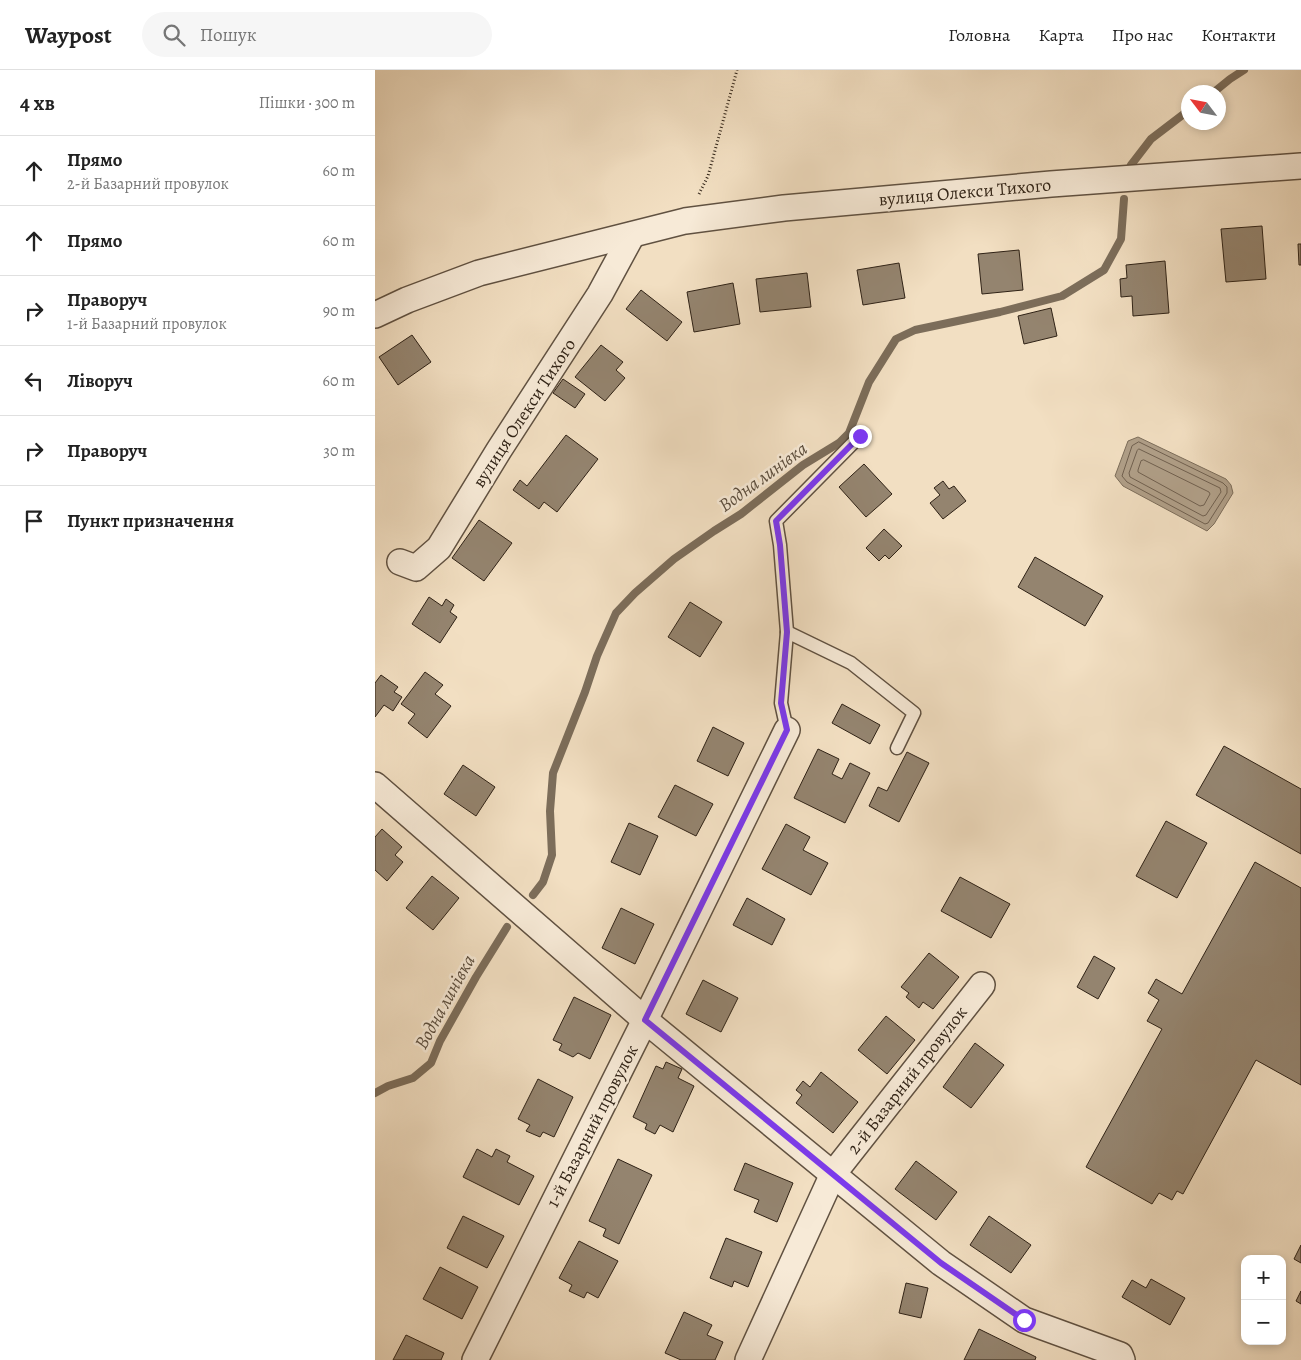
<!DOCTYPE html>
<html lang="uk">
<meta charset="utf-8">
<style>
:root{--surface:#fff;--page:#f6f6f6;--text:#222;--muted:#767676;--line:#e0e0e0}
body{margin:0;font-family:Alegreya,serif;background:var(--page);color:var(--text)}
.controls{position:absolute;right:15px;bottom:15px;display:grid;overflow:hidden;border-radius:10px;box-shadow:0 2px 8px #0003}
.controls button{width:45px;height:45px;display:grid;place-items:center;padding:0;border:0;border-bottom:1px solid var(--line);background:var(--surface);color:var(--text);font:25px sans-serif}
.compass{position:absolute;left:806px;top:15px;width:45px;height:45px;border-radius:50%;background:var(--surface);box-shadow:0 2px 8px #0003;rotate:302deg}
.stop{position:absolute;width:15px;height:15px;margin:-11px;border:4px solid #7c3aed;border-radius:50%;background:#fff}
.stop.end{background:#7c3aed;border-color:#fff;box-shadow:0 1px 5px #0008}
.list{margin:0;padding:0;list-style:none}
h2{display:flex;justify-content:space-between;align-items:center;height:65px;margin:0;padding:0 20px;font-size:21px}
h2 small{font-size:16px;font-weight:400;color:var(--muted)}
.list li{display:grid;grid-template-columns:32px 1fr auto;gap:15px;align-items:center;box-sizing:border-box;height:70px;padding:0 20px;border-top:1px solid var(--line)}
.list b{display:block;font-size:19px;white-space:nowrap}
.list p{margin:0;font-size:16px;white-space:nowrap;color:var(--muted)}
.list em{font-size:16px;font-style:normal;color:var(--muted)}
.icon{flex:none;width:28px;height:28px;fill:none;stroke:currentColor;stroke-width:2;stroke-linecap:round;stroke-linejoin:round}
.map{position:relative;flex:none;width:926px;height:1290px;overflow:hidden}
header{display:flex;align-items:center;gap:30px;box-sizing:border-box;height:70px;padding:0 25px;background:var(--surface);border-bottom:1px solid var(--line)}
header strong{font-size:24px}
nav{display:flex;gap:28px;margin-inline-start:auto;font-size:18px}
.search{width:350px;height:45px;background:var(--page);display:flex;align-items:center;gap:12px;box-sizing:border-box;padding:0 18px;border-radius:28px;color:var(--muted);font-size:19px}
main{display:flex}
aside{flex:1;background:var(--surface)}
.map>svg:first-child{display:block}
.water{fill:#b09f88;stroke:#7c6d5a}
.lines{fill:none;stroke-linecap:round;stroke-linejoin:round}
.shore{stroke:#70604f;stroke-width:1}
.stream{stroke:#7c6d5a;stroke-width:8}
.building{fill:#94846f;stroke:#2f2216}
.lane-casing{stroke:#605141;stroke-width:15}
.street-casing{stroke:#605141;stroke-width:28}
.path{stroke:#2f2216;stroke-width:3;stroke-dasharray:1 2.5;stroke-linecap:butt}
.lane{stroke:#f7ead7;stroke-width:12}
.street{stroke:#f7ead7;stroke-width:25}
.route{stroke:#7c3aed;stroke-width:6}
.labels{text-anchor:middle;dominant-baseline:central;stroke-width:5;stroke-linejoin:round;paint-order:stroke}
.street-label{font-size:18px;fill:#2f2216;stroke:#f7ead7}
.water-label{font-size:19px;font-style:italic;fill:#5c4e3e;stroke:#f7ead7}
</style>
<header>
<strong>Waypost</strong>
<div class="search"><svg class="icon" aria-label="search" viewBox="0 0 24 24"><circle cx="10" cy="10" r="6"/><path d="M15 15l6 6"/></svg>Пошук</div>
<nav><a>Головна</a><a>Карта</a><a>Про нас</a><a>Контакти</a></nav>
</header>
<main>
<aside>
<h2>4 хв<small>Пішки · 300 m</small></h2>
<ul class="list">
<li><svg class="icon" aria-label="ahead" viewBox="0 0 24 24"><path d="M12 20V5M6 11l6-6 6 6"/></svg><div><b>Прямо</b><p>2-й Базарний провулок</p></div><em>60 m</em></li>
<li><svg class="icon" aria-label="ahead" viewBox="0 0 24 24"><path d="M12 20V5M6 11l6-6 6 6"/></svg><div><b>Прямо</b></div><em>60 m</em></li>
<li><svg class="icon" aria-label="right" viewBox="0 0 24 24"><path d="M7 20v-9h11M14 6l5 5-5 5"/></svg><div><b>Праворуч</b><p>1-й Базарний провулок</p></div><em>90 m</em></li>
<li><svg class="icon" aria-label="left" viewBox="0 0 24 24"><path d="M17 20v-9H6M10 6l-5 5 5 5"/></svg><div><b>Ліворуч</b></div><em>60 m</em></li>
<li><svg class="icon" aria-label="right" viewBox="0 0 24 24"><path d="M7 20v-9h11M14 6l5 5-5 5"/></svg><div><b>Праворуч</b></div><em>30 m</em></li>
<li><svg class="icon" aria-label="arrive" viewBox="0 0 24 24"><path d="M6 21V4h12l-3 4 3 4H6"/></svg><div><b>Пункт призначення</b></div></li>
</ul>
</aside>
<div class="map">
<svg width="926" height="1290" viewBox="0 0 926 1290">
<rect width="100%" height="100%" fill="#f2dfc2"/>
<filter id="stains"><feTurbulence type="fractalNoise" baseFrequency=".004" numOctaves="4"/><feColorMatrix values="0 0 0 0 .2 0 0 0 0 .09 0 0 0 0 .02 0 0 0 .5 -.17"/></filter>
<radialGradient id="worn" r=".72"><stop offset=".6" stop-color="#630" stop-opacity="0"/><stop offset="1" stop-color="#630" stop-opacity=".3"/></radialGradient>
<polygon class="water" points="763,367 851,409 856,415 858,423 839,454 832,461 748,416 740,406 753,371"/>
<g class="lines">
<g class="shore">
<polygon points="764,372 848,413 852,417 852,423 833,453 830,454 752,412 747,406 757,376"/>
<polygon points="764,379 845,418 846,422 831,445 828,446 755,407 754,403 762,381"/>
<polygon points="769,390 834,422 835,424 829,435 825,436 763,402 763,400 766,391"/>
</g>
<g class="stream">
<polyline points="839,22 855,9 869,0"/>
<polyline points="756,95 776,69 814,40"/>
<polyline points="158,825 168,812 177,785 175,741 178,703 210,622 222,586 241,543 260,523 299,489 339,461 366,444 428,395 464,373 474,363 494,312 521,269 540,260 625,242 687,226 729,200 746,169 749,129"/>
<polyline points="0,1023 13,1016 38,1008 56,993 65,971 101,907 132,857"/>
</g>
</g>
<g class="building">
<polygon points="887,156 891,209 851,212 846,159"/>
<polygon points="923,174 926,174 926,195 924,195"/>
<polygon points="644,180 648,220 607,224 603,184"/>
<polygon points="790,191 794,243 758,246 757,226 746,227 745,209 752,208 751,195"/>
<polygon points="524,193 530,228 488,235 482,200"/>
<polygon points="432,203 436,237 385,242 381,209"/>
<polygon points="358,213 365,254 319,262 312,222"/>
<polygon points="266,220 307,252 292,271 251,239"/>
<polygon points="676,238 682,266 649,274 643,246"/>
<polygon points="37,265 56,292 23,315 4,287"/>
<polygon points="226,275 248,292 241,300 250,308 230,331 200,307"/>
<polygon points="188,309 210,324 200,338 178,323"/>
<polygon points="191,365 223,389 182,442 169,432 164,439 138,420 145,410 152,416"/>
<polygon points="489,394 517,424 491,447 464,417"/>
<polygon points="568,411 574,419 579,416 591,431 568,449 555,433 565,425 559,418"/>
<polygon points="104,450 137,473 109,511 77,488"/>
<polygon points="509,459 527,476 514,489 510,485 504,491 491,478"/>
<polygon points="660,487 728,526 710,556 643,517"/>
<polygon points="54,527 67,536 71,529 79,535 75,542 82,547 65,573 37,554"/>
<polygon points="315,532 347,552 325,587 293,567"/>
<polygon points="50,602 68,615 60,624 76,636 52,668 33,653 40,644 26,634"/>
<polygon points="6,605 23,617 19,622 27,627 18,641 9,635 0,647 0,613"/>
<polygon points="467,634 505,655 495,674 457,653"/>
<polygon points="338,657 369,673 353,706 322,691"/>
<polygon points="849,676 926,719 926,784 821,725"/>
<polygon points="443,679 464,689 457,704 467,709 475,693 495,703 470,753 419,728"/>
<polygon points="532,682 554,693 524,752 494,736 503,717 512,721"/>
<polygon points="88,695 120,717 101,746 69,724"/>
<polygon points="300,715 338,734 321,766 283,747"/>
<polygon points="791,751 832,773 802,828 761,806"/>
<polygon points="254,753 283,766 265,805 236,792"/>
<polygon points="411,754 435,767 428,780 453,793 436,825 387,799"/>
<polygon points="7,759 27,777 20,785 28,792 12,811 0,800 0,767"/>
<polygon points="880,792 926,818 926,1015 881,990 808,1124 802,1121 797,1130 784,1123 777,1134 711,1097 787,959 772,951 784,930 773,923 781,909 807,924"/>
<polygon points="57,806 84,828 58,860 31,838"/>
<polygon points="585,807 635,834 616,868 566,841"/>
<polygon points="372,828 410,849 397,875 358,855"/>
<polygon points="246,838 279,854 260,894 227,878"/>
<polygon points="554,883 584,907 558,939 548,932 544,938 531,927 534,923 526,917"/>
<polygon points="719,886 740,898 723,929 702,917"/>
<polygon points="328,910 363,928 346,962 311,944"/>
<polygon points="199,927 236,945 215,989 203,983 198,987 184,980 187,974 178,970"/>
<polygon points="511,946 540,970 512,1004 483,980"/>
<polygon points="600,973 629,995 596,1038 568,1017"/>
<polygon points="291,992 307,999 303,1008 319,1016 298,1062 285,1055 280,1064 270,1059 272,1054 258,1047 281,996 288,999"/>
<polygon points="446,1002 483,1032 458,1063 421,1033 427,1025 421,1020 428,1011 435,1017"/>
<polygon points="163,1009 198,1027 179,1067 168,1062 165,1067 151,1061 155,1055 143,1049"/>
<polygon points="102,1079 117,1087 121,1079 135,1086 132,1092 159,1106 144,1135 88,1107"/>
<polygon points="243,1089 277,1105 244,1174 228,1166 231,1159 214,1151"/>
<polygon points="541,1091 582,1122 561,1150 520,1119"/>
<polygon points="370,1093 418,1113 402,1152 379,1142 384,1130 359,1120"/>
<polygon points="88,1146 129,1166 112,1198 72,1178"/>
<polygon points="614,1146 656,1175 636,1203 595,1175"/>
<polygon points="351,1168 387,1182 373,1217 359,1211 357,1217 335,1208"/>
<polygon points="204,1171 243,1191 223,1228 212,1222 209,1228 194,1221 197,1215 184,1208"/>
<polygon points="926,1175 926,1193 919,1189"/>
<polygon points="65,1197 103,1217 87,1249 48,1229"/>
<polygon points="776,1209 810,1228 795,1255 747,1227 757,1210 771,1218"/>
<polygon points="531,1213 553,1218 546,1248 524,1243"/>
<polygon points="926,1221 926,1234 921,1231"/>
<polygon points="309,1242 337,1255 332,1265 348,1272 340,1290 306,1290 290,1283"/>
<polygon points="604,1259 661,1287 660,1290 589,1290"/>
<polygon points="31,1265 69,1283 66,1290 18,1290"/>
</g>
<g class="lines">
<g class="lane-casing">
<g id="lane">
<polyline points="412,562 476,593 539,643 522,678"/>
<polyline points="412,660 406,633 412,562 405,475 401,451 485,366"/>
</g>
</g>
<g class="street-casing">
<g id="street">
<polyline points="0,245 32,230 104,203 310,151 409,138 676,114 926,96"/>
<polyline points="25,492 41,498 64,478 124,380 225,224 257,165"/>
<polyline points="0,715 270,950 566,1193 649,1250 745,1285 747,1290"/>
<polyline points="100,1290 270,950 412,660"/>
<polyline points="373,1290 458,1104 607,915"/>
</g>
</g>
<polyline class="path" points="324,124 333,106 362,0"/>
<use href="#lane" class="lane"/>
<use href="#street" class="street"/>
</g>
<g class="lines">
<polyline class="route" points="485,366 401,451 405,475 412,562 406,633 412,660 270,950 566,1193 649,1250"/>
</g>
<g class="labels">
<g class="street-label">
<text transform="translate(590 122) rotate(-5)">вулиця Олекси Тихого</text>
<text transform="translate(149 343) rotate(-57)">вулиця Олекси Тихого</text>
<text transform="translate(532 1010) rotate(-52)">2-й Базарний провулок</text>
<text transform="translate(217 1056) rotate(-63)">1-й Базарний провулок</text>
</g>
<g class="water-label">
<text transform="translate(388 407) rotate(-36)">Водна линівка</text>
<text transform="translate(70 932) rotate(-61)">Водна линівка</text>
</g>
</g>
<rect width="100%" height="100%" filter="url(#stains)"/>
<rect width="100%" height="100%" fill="url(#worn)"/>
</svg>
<div class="controls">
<button>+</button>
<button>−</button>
</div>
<svg class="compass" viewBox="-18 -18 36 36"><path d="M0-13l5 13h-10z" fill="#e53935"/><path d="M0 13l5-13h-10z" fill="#767676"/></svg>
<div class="stop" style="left:649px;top:1250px"></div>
<div class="stop end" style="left:485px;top:366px"></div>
</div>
</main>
